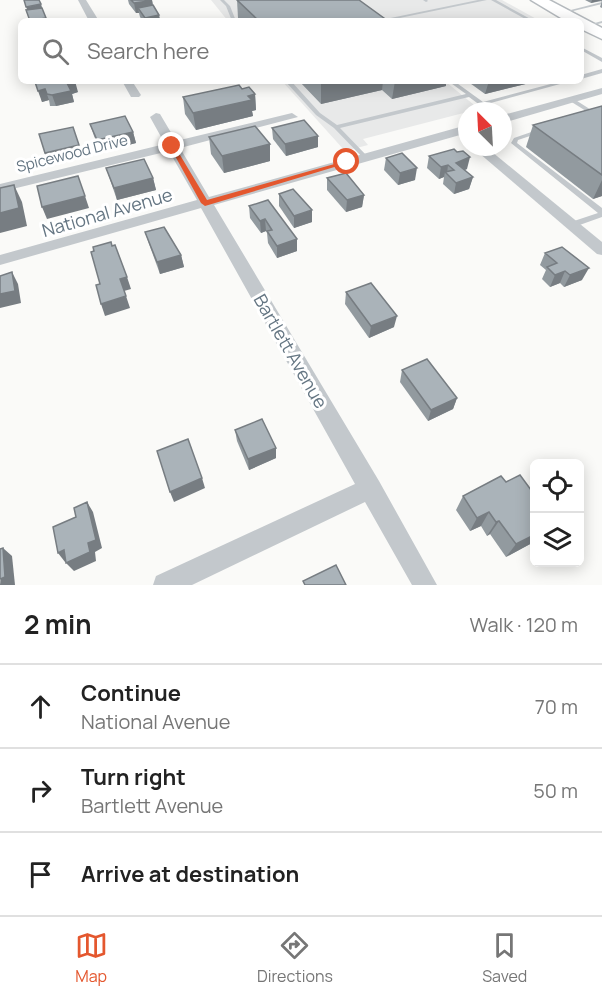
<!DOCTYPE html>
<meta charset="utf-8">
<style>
:root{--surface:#fff;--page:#f2f2f2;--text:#222;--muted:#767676;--line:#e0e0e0;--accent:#e4572e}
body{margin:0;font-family:Manrope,sans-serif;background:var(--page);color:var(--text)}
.controls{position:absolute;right:18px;bottom:18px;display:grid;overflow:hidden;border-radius:9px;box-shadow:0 3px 15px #0003}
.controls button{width:54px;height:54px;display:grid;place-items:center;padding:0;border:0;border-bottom:2px solid var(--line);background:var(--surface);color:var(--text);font:30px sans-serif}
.compass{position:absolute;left:458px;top:102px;width:54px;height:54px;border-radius:50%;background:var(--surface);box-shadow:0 3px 15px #0003;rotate:336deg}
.stop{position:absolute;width:18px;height:18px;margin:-14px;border:4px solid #e4572e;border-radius:50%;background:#fff}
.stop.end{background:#e4572e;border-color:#fff;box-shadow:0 2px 6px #0008}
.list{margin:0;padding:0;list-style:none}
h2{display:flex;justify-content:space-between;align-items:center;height:78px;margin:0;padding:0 24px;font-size:26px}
h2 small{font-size:20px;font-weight:400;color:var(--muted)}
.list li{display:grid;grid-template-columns:39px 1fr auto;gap:18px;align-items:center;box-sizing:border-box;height:84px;padding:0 24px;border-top:2px solid var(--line)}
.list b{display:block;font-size:22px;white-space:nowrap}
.list p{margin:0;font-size:20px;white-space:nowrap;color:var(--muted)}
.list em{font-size:20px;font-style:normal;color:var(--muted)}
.icon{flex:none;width:33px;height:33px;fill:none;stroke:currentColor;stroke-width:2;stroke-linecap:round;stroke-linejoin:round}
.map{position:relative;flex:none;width:602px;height:585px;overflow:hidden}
.search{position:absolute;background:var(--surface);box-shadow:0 3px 15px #0003;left:18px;right:18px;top:18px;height:66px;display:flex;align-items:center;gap:15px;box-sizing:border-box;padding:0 21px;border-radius:9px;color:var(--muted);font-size:22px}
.sheet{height:330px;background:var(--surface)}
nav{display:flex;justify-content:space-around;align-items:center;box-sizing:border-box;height:84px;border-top:2px solid var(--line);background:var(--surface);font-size:16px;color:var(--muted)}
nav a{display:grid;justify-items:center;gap:3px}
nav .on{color:var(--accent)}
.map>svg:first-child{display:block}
.built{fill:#e8e9e9}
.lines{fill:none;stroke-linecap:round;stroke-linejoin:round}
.primary-casing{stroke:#b5babe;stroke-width:3}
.service{fill:#c3c8cc;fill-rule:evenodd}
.minor{fill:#c3c8cc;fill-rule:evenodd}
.primary{fill:#fff;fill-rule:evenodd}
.wall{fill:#929a9f}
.shaded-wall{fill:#777d82}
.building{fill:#aab3b9;stroke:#777d82;stroke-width:1.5}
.route{fill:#e4572e}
.labels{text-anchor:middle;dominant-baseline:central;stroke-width:6;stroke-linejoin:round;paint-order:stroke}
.far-street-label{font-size:15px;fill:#657683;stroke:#fff}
.street-label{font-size:18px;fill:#657683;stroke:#fff}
</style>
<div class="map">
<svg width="602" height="585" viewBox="0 0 602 585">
<rect width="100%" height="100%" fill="#fafaf8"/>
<g class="built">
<polygon points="211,0 502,0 540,21 228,21"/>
<polygon points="282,81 450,81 446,82 479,109 363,139 368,145 345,151"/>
</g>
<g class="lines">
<g class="primary-casing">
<polygon id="primary" points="531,0 549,0 602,28 602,39 581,29 581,21 566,21"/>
</g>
<g class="service">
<polygon points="220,0 224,0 230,6 236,21 232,21 226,6"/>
<polygon points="423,0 427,0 428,1 426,2"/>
<polygon points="478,0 487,0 385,21 376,21"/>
<polygon points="491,0 496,0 534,21 529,21"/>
<polygon points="602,2 602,4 561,14 559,13"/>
<polygon points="602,21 602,23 586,27 584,26"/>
<polygon points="581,47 602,58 602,62 581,50"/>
<polygon points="602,69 602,73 581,79 581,75"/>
<polygon points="285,81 291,81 320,113 337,125 466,94 448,81 454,81 483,102 562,81 571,81 487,104 495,111 488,111 469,97 340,128 367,156 367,158 363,158 334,128 316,115"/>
<polygon points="570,99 574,99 599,115 594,116 570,101"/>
<polygon points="540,129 542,130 542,132 518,140 517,143 602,208 602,217 574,227 568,227 567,225 568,223 598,213 511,143 514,138"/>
</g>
<g class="minor">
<polygon points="78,0 86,0 99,21 89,21"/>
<polygon points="122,81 132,81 141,95 139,97 131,97"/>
<polygon points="602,88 602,94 503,123 503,115"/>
<polygon points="156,113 160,114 176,141 292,113 298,117 180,148 209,197 467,125 467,133 214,205 379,481 437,585 412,585 365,502 192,585 153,585 156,576 355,484 201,208 0,265 0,255 197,200 169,151 0,192 0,184 165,144 150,117"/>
<polygon points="472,147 486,147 602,242 602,255 597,254"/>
</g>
<use href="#primary" class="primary"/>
</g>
<g class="wall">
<polygon points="128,0 152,0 153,5 159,15 160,20 163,21 143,21 140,17 139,13 136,13 129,4"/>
<polygon points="237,0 359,0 388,21 241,21 238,18"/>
<polygon points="585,0 602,0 602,8 600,7 602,1 591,3"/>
<polygon points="38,81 78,92 72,94 74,102 56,106 50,106 49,100 42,102"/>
<polygon points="299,81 446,81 446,86 392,99 382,90 321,104"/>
<polygon points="467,81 538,81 485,94"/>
<polygon points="242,89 255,94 256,110 252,111 253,116 196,130 185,114 183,97"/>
<polygon points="602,106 602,196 593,199 526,147 533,125"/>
<polygon points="90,124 133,132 136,143 101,152 94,136"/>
<polygon points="272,128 318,136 318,147 286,156 273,139"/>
<polygon points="209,137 270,144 270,161 224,173 211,154"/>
<polygon points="457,152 467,169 464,170 473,177 469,189 454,194 443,184 444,177 439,179 427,168 429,156"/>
<polygon points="386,158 415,180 398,185 384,170"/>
<polygon points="106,168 153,178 156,190 117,200"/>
<polygon points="327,178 364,195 362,207 346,212 327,190"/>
<polygon points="279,194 312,222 294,228 279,206"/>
<polygon points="249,206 297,239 297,251 277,258 268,243 267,233 266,231 261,233 250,218"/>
<polygon points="145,232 181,255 184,267 160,274 149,244"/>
<polygon points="545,253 582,280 564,287 560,283 550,287 542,279 546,270 540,265"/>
<polygon points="346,292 394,327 369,338 345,304"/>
<polygon points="402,370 457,398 453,409 428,421 400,382"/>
<polygon points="235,430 276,458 249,470 237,441"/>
<polygon points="501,476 532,543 506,557 490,534 487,536 481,526 470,531 456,510 463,496"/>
</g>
<g class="shaded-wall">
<polygon points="147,0 152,0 153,7 138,8 139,13 136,13 134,3"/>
<polygon points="592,0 602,0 591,3"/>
<polygon points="41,4 44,14 30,16 26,7"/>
<polygon points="159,15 160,21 145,21 145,18"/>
<polygon points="46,18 47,21 30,21"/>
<polygon points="75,81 78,92 72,94 74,102 56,106 52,95 67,83"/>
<polygon points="332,81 383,81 382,90 321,104 321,83"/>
<polygon points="395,81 446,81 446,86 392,99"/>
<polygon points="489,81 538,81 485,94"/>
<polygon points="45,89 49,100 42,102 38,91"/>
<polygon points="255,94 256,110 252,111 253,116 196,130 193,113"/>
<polygon points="133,132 136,143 101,152 97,140"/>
<polygon points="318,136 318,147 286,156 285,144"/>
<polygon points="270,144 270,161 224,173 222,156"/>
<polygon points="79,145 83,156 49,164 45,153"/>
<polygon points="470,157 467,169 453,175 456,163"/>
<polygon points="448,165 447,174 445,172 444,177 439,179 441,167"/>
<polygon points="417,168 415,180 398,185 400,173"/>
<polygon points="473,177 469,189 454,194 456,183"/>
<polygon points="153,178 156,190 117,200 114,188"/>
<polygon points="602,180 602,196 593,199"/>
<polygon points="14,185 22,202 27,226 0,233 0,213"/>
<polygon points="364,195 362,207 346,212 347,200"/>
<polygon points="85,196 89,208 47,219 42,207"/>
<polygon points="312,210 312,222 294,228 294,216"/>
<polygon points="265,219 266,231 261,233 260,221"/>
<polygon points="297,239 297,251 277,258 277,246"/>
<polygon points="181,255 184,267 160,274 157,262"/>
<polygon points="589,268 582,280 564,287 570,275"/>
<polygon points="565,271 560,283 550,287 555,275"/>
<polygon points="12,272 18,284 21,303 0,308 0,294"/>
<polygon points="127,277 131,289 124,291 120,279"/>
<polygon points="126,296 130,308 105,316 101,304"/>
<polygon points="397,316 394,327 369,338 371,326"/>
<polygon points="457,398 453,409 428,421 431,410"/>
<polygon points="276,448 276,458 249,470 248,459"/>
<polygon points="202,478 205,488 174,502 170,492"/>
<polygon points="87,502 93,512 102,548 95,552 96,561 74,571 66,563 88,543"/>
<polygon points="489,512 481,526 470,531 477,518"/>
<polygon points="499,521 490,534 487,536 496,522"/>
<polygon points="534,535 534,541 532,543 506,557 516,544"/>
<polygon points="3,548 12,556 15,585 0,585"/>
<polygon points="64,550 71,559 65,562 58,553"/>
</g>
<g class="building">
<polygon points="24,0 39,0 41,4 26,7"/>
<polygon points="131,0 149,0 149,1 134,3"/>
<polygon points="237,0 359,0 388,21 259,21"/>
<polygon points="153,5 159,15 145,18 138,8"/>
<polygon points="42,8 46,18 30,21 26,10"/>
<polygon points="38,81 75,81 67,83 71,91 52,95 47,94 45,89 38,91 35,82"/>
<polygon points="319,81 332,81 321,83"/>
<polygon points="239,85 242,89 249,87 255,94 248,96 252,100 193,113 183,97"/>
<polygon points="602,106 602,175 533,125"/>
<polygon points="125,116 133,132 97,140 90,124"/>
<polygon points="304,120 318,136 285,144 272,128"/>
<polygon points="255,126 270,144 222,156 209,137"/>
<polygon points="73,127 79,145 45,153 39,134"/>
<polygon points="454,149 457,152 463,151 470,157 456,163 473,177 456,183 445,172 454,170 448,165 441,167 429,156"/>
<polygon points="402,153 417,168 400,173 386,158"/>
<polygon points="144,159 153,178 114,188 106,168"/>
<polygon points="346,173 364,195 347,200 327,178"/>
<polygon points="78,176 85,196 42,207 37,186"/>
<polygon points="14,185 19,208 0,213 0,188"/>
<polygon points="293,189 312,210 294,216 279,194"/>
<polygon points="268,200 297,239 277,246 267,231 272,230 265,219 260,221 249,206"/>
<polygon points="164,227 181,255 157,262 145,232"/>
<polygon points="111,242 112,246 115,245 127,277 120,279 126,296 101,304 96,285 100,284 91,252 94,251 93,247"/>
<polygon points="562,247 589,268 570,275 565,271 555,275 547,267 557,263 545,253"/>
<polygon points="12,272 15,291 0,294 0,276"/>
<polygon points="371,283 397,316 371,326 346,292"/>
<polygon points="427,359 457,398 431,410 402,370"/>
<polygon points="262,419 276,448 248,459 235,430"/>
<polygon points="188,439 202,478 170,492 157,451"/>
<polygon points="520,475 534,494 534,535 516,544 499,521 496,522 489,512 477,518 463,496 501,476 506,482"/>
<polygon points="87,502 96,540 88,543 90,552 66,563 64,550 58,553 53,527 76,517 74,508"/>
<polygon points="3,548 5,577 0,579 0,549"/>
<polygon points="336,565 346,585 305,585 303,581"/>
</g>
<polygon class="route" points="169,145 174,145 207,200 345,161 351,162 205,206 201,203"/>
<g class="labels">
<g class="far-street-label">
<text transform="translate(72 153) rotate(-14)">Spicewood Drive</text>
</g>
<g class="street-label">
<text transform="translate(107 212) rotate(-16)">National Avenue</text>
<text transform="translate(291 351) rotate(60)">Bartlett Avenue</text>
</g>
</g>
</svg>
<div class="controls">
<button><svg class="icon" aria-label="locate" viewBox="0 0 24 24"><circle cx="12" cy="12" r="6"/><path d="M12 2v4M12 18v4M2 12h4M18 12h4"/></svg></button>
<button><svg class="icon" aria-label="layers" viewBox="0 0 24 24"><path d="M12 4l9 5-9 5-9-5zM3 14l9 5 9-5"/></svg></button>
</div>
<svg class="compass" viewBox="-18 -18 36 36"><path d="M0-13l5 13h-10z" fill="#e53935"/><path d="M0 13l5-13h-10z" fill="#767676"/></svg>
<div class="stop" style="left:347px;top:162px"></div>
<div class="stop end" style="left:172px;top:146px"></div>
<div class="search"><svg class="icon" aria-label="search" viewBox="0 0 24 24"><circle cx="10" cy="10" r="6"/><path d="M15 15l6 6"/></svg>Search here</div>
</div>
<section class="sheet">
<h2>2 min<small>Walk · 120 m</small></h2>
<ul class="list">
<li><svg class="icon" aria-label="ahead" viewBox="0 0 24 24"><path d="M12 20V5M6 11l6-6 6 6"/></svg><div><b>Continue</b><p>National Avenue</p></div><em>70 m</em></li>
<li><svg class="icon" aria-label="right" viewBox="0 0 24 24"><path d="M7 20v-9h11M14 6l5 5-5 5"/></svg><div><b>Turn right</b><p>Bartlett Avenue</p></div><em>50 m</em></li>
<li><svg class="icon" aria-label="arrive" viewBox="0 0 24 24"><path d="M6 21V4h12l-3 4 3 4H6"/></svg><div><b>Arrive at destination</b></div></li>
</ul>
</section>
<nav>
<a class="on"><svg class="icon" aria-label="map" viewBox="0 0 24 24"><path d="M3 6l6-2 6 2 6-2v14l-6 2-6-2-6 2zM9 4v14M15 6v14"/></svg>Map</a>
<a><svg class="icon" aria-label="directions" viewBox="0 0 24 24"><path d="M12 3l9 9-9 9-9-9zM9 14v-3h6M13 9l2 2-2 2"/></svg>Directions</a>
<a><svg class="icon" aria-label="saved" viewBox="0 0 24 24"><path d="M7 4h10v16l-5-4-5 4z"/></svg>Saved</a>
</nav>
